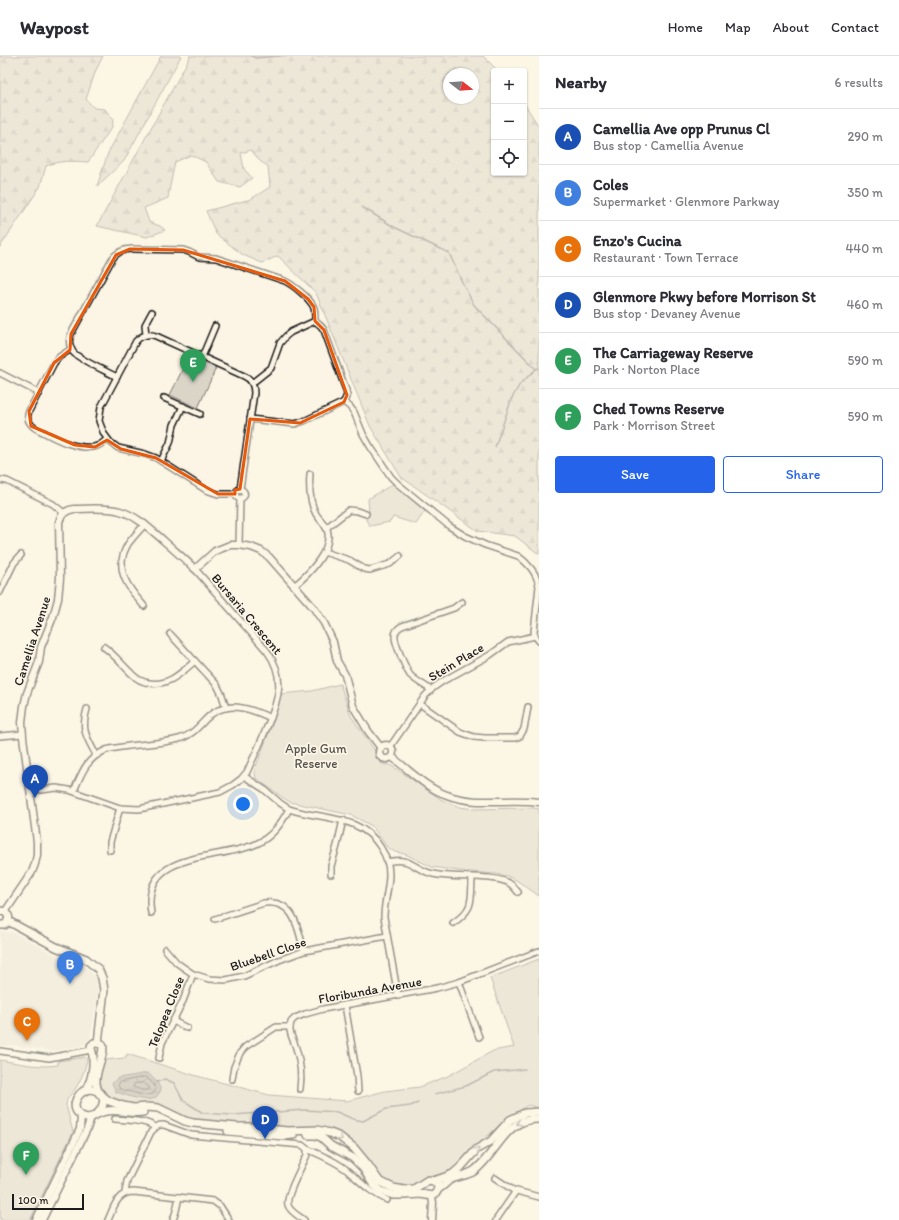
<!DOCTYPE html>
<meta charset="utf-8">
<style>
:root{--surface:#fff;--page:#f2f2f3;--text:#2b2b33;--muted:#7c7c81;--line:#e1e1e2;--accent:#2563eb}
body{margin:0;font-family:Itim,sans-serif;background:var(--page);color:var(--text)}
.controls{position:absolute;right:12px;top:12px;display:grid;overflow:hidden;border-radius:4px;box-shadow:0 1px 3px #0004}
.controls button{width:36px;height:36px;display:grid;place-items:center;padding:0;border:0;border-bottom:1px solid var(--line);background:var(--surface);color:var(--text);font:20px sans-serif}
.compass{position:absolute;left:443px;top:12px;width:36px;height:36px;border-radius:50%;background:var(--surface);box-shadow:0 1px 3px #0004;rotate:107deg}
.scale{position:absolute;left:12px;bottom:10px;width:72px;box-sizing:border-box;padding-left:4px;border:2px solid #1c1c1c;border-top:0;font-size:11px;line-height:14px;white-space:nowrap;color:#1c1c1c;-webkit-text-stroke:3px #fcf5e5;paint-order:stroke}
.you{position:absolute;left:243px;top:748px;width:14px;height:14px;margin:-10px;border:3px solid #fff;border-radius:50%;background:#1a73e8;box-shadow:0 0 0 6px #1a73e833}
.badge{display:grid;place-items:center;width:26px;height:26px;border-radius:50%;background:var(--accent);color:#fff;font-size:13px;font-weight:700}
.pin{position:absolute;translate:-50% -33px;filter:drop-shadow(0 1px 2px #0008)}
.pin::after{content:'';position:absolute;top:21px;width:14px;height:12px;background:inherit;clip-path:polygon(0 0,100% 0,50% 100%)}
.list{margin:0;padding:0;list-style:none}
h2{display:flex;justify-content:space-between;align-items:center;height:52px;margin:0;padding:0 16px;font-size:17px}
h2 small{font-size:13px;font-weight:400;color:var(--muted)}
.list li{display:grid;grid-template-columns:26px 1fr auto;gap:12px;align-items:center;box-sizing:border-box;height:56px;padding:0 16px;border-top:1px solid var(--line)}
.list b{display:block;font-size:15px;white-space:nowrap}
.list p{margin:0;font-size:13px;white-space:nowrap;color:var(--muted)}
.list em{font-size:13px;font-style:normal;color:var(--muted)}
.actions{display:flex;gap:8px;padding:12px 16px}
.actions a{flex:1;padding:9px 0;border:1px solid var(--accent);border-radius:4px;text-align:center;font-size:14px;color:var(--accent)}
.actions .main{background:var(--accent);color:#fff}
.icon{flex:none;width:22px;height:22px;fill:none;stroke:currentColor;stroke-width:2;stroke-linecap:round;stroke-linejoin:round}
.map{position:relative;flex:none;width:539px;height:1164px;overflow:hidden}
header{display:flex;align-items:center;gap:24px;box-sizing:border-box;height:56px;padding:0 20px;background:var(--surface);border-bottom:1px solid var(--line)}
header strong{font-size:19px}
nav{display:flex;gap:22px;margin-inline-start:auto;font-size:14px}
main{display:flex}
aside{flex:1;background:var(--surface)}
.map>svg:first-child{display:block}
.built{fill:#ebe5d6}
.forest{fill:url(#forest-firs);stroke:#7c7872;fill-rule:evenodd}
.park{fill:#dbd5c8;stroke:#7c7872}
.water{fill:url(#water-waves);stroke:#75726c}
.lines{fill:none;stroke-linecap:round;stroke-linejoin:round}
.shore{stroke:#575551;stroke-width:1}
.stream{stroke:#75726c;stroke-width:1.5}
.minor-casing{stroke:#1c1c1c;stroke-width:8}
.tertiary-casing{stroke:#1c1c1c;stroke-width:9}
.secondary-casing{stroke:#1c1c1c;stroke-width:10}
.minor{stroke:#fcf5e5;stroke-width:5}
.tertiary{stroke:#fcf5e5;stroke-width:6}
.secondary{stroke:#fcf5e5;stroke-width:7}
.oneway{stroke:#97938b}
.marked{fill:none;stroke:#e8590c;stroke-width:3;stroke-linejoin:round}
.labels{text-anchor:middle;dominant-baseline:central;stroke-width:3.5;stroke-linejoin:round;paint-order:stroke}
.street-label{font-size:13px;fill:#1c1c1c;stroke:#fcf5e5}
.park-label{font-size:13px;fill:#555450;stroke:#fcf5e5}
</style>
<header>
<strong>Waypost</strong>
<nav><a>Home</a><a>Map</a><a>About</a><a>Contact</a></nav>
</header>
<main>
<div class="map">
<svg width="539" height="1164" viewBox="0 0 539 1164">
<defs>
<pattern id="forest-firs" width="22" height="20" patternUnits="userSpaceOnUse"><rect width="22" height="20" fill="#dbd5c8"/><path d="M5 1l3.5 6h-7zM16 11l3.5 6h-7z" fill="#bbb6ab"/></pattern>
<pattern id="water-waves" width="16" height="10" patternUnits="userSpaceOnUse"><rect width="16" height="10" fill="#b0aba1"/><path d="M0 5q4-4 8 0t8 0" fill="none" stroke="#8e8a82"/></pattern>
</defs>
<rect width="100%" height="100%" fill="#fcf5e5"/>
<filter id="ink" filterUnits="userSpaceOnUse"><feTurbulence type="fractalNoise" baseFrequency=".025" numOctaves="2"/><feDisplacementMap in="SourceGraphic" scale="8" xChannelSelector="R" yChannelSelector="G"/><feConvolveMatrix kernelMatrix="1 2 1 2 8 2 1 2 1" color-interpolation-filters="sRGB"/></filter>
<g filter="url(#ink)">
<polygon class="built" points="0,875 15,877 52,897 88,912 95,921 97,925 98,931 97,941 91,979 89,985 85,988 79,991 53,995 11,989 0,990"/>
<g class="forest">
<path d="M0,0H103L96,14L86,43L94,52L105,53L113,63L112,71L88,106C73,105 60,104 46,110L40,131L0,191Z"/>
<polygon points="161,0 181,0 124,105 97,130 108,97"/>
<path d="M189,0H483L498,15H494V117H524V47L539,71V498L515,480L478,475L401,421L370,370L316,237L278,200L262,207L243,199L216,178L206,155L251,143L270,131L268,110L261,106L251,94L241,97L244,113L252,122L240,131L219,126L206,106L191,99L175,106L170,130L168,142L144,152L149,166L160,170L165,174L147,181L97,170L190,1ZM449,18H473V42H449Z"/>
</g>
<g class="park">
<polygon points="189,300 216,312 198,352 170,339"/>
<polygon points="393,428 425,455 416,468 393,461 390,466 370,470 366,464 369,456 368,443"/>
<polygon points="340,628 351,660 375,695 375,701 382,708 390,709 397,713 442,744 460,751 474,753 533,752 539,753 539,840 535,837 516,824 507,820 496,818 459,815 432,811 405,798 395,796 387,791 372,770 351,759 290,746 282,741 256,722 255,718 255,713 275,661 281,638 312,635"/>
<polygon points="539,903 539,1052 528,1049 505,1064 473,1093 456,1113 445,1117 428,1121 417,1129 409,1130 396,1130 384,1124 375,1113 350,1085 332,1074 287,1072 277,1070 199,1064 180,1059 162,1050 147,1048 131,1049 117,1045 103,1036 99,1022 105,1004 125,1002 127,998 197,1020 269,1039 347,1045 385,1035 420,1031 448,1020 493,995 514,991 490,922"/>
<path d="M85,1001L87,1004C85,1013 82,1022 77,1030C72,1039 67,1039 66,1049L73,1076L30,1164H2L0,1163V1004C19,1007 38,1012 58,1009V1005Z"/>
</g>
<path class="water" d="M148,1017L157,1026L161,1034C160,1036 157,1041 155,1042C146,1047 125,1039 116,1036L112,1027L118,1022Z"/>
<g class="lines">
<g class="shore">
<polygon points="146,1021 154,1029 156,1033 153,1038 142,1039 120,1033 118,1029 120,1026"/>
<polygon points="144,1027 149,1031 149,1034 142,1034 133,1031 134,1028"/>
</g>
<g class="stream">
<polyline points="252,0 255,2 280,0"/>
<polyline points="362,151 394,171 449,197 462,226 474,249 536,313"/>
<polyline points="495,391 512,342 520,328 536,313 539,312"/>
<polyline points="157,1026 165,1023 174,1027 183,1044 203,1057 233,1059 305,1054 337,1056 353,1063 363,1065 386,1053 410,1050 418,1047"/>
<polyline points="435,1038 466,1030 494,1016 525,1013"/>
</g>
<g class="minor-casing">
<g id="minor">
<path d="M315,265L321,270L324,274L346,334L347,339L344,346L350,351L354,356L363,378L370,390L391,421L398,428L449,470L465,480L485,489L518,500C528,507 537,518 539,530L534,576L535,580L539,585"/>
<polyline points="146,279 145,269 152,256"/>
<path d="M71,293L59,301L54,307L29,355C27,360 27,363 30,367C33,372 38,374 43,376C58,384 76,393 94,391C99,390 103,387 107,383"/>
<polyline points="202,301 215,270"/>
<polyline points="0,317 39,337"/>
<path d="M117,321C108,316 78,303 73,296C69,290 68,285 71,278L112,203C117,196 123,193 132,193L183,194L189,196L199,201L216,202L285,225C293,229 311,243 314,252C315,256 315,261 315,265"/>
<polyline points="252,327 271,312 280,287 286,280 291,276 315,265"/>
<polyline points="164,342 200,358"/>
<polyline points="250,363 295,368 304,365 344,346"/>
<polyline points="161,405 170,387 174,369 183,350"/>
<polyline points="0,424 7,425 53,448 64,457"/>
<circle cx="240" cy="438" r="4.5"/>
<path d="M235,438H218L206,434L156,402L145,398L118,392L110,386L104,378L99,365L101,351L136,285C142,279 148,277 156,280L244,320C251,323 254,328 254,337L240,433"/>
<polyline points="326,472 349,454 357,455 366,458"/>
<polyline points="239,489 240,442"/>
<polyline points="324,496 349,504 364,513 370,514 390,508 400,500"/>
<path d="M294,530C308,519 334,493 327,473C324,467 319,463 316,458C310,447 309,431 310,418"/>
<polyline points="0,536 14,507 21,499"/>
<path d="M144,550C128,532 113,513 128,488C133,481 139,475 145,468"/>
<polyline points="170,578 217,629 222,639 226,652"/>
<path d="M104,591C115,599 123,610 133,619C137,623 143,626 149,627C169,630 181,617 195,605"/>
<path d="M431,634C424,629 416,625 410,619C406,613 394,586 395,580C395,575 398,572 402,570L454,552L462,546"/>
<polyline points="420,648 460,676 474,681 485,682 515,682 520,680 524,673 528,651"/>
<path d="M87,653C81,674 86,680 96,699"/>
<polyline points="0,680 23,678"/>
<polyline points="390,691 425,640 433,632 443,625 490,599 508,586 535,580"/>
<path d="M244,720L265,734L280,747L289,753C321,764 361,758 381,792C386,800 389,809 389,818C389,833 384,846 384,861L398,940"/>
<path d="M41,734L56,732L69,734L120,752L139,753L220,736L233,729L241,723L247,716L251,707C257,695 262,683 267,671C279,643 286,621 267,595L195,513"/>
<path d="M74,735C82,716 86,703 106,694C130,688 155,689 179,683C191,680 197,672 206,663C225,643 249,652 271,662"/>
<polyline points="110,794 110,786 120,752"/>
<path d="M387,806C412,800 412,813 433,818C454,823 491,818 509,827C513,829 515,833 518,836"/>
<polyline points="331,818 331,810 337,790 343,764"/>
<path d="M151,857C140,793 219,805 256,788C272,781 281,768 289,753"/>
<path d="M215,863L264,847C295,843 298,873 304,895"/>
<path d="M453,867C474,853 471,845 472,822"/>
<polyline points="165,893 177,907 193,918 209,923 226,924 244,920 279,904 304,895 387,880"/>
<polyline points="459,926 479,981"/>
<polyline points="345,949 357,1020 358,1035"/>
<polyline points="173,965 187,972"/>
<path d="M290,971C289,978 294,985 296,992C300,1005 302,1020 300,1033"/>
<polyline points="0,995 49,1002 91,994"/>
<polyline points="159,1002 162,987 183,945 193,918"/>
<polyline points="232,1023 234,1011 240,997 245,991 276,971 290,971 291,966 295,962 305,958 323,953 437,932 459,926 539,895"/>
<path d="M115,1063C126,1064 149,1064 155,1072"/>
<path d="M307,1093C321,1099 338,1106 349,1116C363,1128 370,1136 387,1144"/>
<polyline points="495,1122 513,1134 539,1141"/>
<path d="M125,1137L127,1125L151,1076L156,1071L160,1069H164L191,1079L302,1089L307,1093V1099C303,1108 285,1141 288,1149C290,1156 299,1160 304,1164"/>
<path d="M108,1164C114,1151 117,1136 134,1136L213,1145L220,1150L229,1164"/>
<polyline points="173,1164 176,1155 179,1141"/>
<polyline points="496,1164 516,1135"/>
</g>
</g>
<g class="tertiary-casing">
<g id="tertiary">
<circle cx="386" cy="696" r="7"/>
<path d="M392,701C409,714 426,732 447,739C475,750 510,742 539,746"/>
<path d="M5,856L32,816L35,808L37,799V786L23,681L22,666L24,650L27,637L39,606L41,591L53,561L58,543L60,522L59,466C61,458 66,454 74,453C89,453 106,451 120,455C137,460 150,473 163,484C174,494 185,503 195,513L215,495L230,489H239L251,491L261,495L269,501L313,551L324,567L333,586L337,605L345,619L353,650L368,675L381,692"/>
<polyline points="36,1164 80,1073 81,1060"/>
<polyline points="42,1164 87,1073 91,1061"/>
<polyline points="432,1164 433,1147 432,1140"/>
</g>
</g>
<g class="secondary-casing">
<g id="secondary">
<path d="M0,855L6,856C10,861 9,865 5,869H0"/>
<polyline points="8,865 56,891 86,903 98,913 102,922 104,934 98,987"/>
<path d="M98,987L102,988C107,999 89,1020 99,1037"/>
<path d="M90,1033C118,1036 96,1072 80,1059C69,1050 78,1035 90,1033Z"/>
<path d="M84,1035C92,1027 94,1011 93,1000C92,996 91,994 91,990L94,987H98"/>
<polyline points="100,1038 109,1045 123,1050 133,1052 148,1051 158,1052 185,1065 193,1067 237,1071 250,1071 287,1075 317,1074 330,1077 340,1081 354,1092 368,1109 379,1125 393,1132 404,1134 414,1133 428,1124 434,1125 448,1120 453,1118 461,1111 477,1093 491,1085 510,1064 525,1057 539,1056"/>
<path d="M97,1058C100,1057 103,1055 107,1055C118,1053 130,1058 143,1056"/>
<polyline points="228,1075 283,1080 293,1079"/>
<path d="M308,1079H315L321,1081L331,1090L353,1102L363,1112L373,1128L381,1135L393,1139H405L421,1138L432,1140C439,1136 440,1129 434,1125"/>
<path d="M438,1133C442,1131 445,1128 448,1125C456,1120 466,1120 474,1115C498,1097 504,1062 539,1063"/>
</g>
</g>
<use href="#minor" class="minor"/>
<use href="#tertiary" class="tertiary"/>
<use href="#secondary" class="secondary"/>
</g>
<defs><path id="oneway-chevron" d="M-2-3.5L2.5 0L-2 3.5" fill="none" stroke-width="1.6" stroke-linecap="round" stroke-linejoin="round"/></defs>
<g class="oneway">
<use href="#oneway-chevron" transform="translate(519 1067) rotate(153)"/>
<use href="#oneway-chevron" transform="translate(340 1082) rotate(30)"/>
<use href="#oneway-chevron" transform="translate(477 1094) rotate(-40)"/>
</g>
</g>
<path d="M0 0H539V1164H0ZM130,193L183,194L285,225L308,243L314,251L315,265L324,274L347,339L344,346L300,367L250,363L240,433L235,434V438H218L156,402L121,393L107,384L95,391L75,389L31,370L29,355L54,307L70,294L71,278L116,199Z" fill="#fcf5e5" fill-opacity=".55" fill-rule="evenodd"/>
<path class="marked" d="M130,193L183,194L285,225L308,243L314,251L315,265L324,274L347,339L344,346L300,367L250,363L240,433L235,434V438H218L156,402L121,393L107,384L95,391L75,389L31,370L29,355L54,307L70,294L71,278L116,199Z"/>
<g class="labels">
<g class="street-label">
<text transform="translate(247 558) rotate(50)">Bursaria Crescent</text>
<text transform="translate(32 585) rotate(-72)">Camellia Avenue</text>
<text transform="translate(456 606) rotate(-31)">Stein Place</text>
<text transform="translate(268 898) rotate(-19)">Bluebell Close</text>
<text transform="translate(370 934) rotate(-10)">Floribunda Avenue</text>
<text transform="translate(166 956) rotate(-68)">Telopea Close</text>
</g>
<g class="park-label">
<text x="316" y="692">Apple Gum<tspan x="316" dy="15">Reserve</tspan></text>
</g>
</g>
</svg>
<div class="controls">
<button>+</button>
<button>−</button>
<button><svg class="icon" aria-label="locate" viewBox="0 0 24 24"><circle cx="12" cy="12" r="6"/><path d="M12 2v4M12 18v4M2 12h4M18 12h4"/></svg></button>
</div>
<svg class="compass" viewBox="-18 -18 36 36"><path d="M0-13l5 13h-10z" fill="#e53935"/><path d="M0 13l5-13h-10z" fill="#7c7c81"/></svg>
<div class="scale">100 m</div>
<div class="you"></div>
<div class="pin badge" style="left:35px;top:742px;background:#1a4fb4">A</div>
<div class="pin badge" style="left:70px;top:928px;background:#3f7fe0">B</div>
<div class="pin badge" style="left:27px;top:985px;background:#e8710a">C</div>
<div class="pin badge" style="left:265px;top:1083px;background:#1a4fb4">D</div>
<div class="pin badge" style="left:193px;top:326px;background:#2e9e5b">E</div>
<div class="pin badge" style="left:26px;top:1119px;background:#2e9e5b">F</div>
</div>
<aside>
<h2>Nearby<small>6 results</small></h2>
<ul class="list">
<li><span class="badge" style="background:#1a4fb4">A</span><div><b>Camellia Ave opp Prunus Cl</b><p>Bus stop · Camellia Avenue</p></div><em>290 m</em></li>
<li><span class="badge" style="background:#3f7fe0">B</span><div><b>Coles</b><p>Supermarket · Glenmore Parkway</p></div><em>350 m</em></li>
<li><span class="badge" style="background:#e8710a">C</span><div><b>Enzo's Cucina</b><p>Restaurant · Town Terrace</p></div><em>440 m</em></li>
<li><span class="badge" style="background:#1a4fb4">D</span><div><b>Glenmore Pkwy before Morrison St</b><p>Bus stop · Devaney Avenue</p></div><em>460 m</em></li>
<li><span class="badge" style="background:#2e9e5b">E</span><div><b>The Carriageway Reserve</b><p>Park · Norton Place</p></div><em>590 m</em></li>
<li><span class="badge" style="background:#2e9e5b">F</span><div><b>Ched Towns Reserve</b><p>Park · Morrison Street</p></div><em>590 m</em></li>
</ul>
<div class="actions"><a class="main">Save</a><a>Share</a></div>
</aside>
</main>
